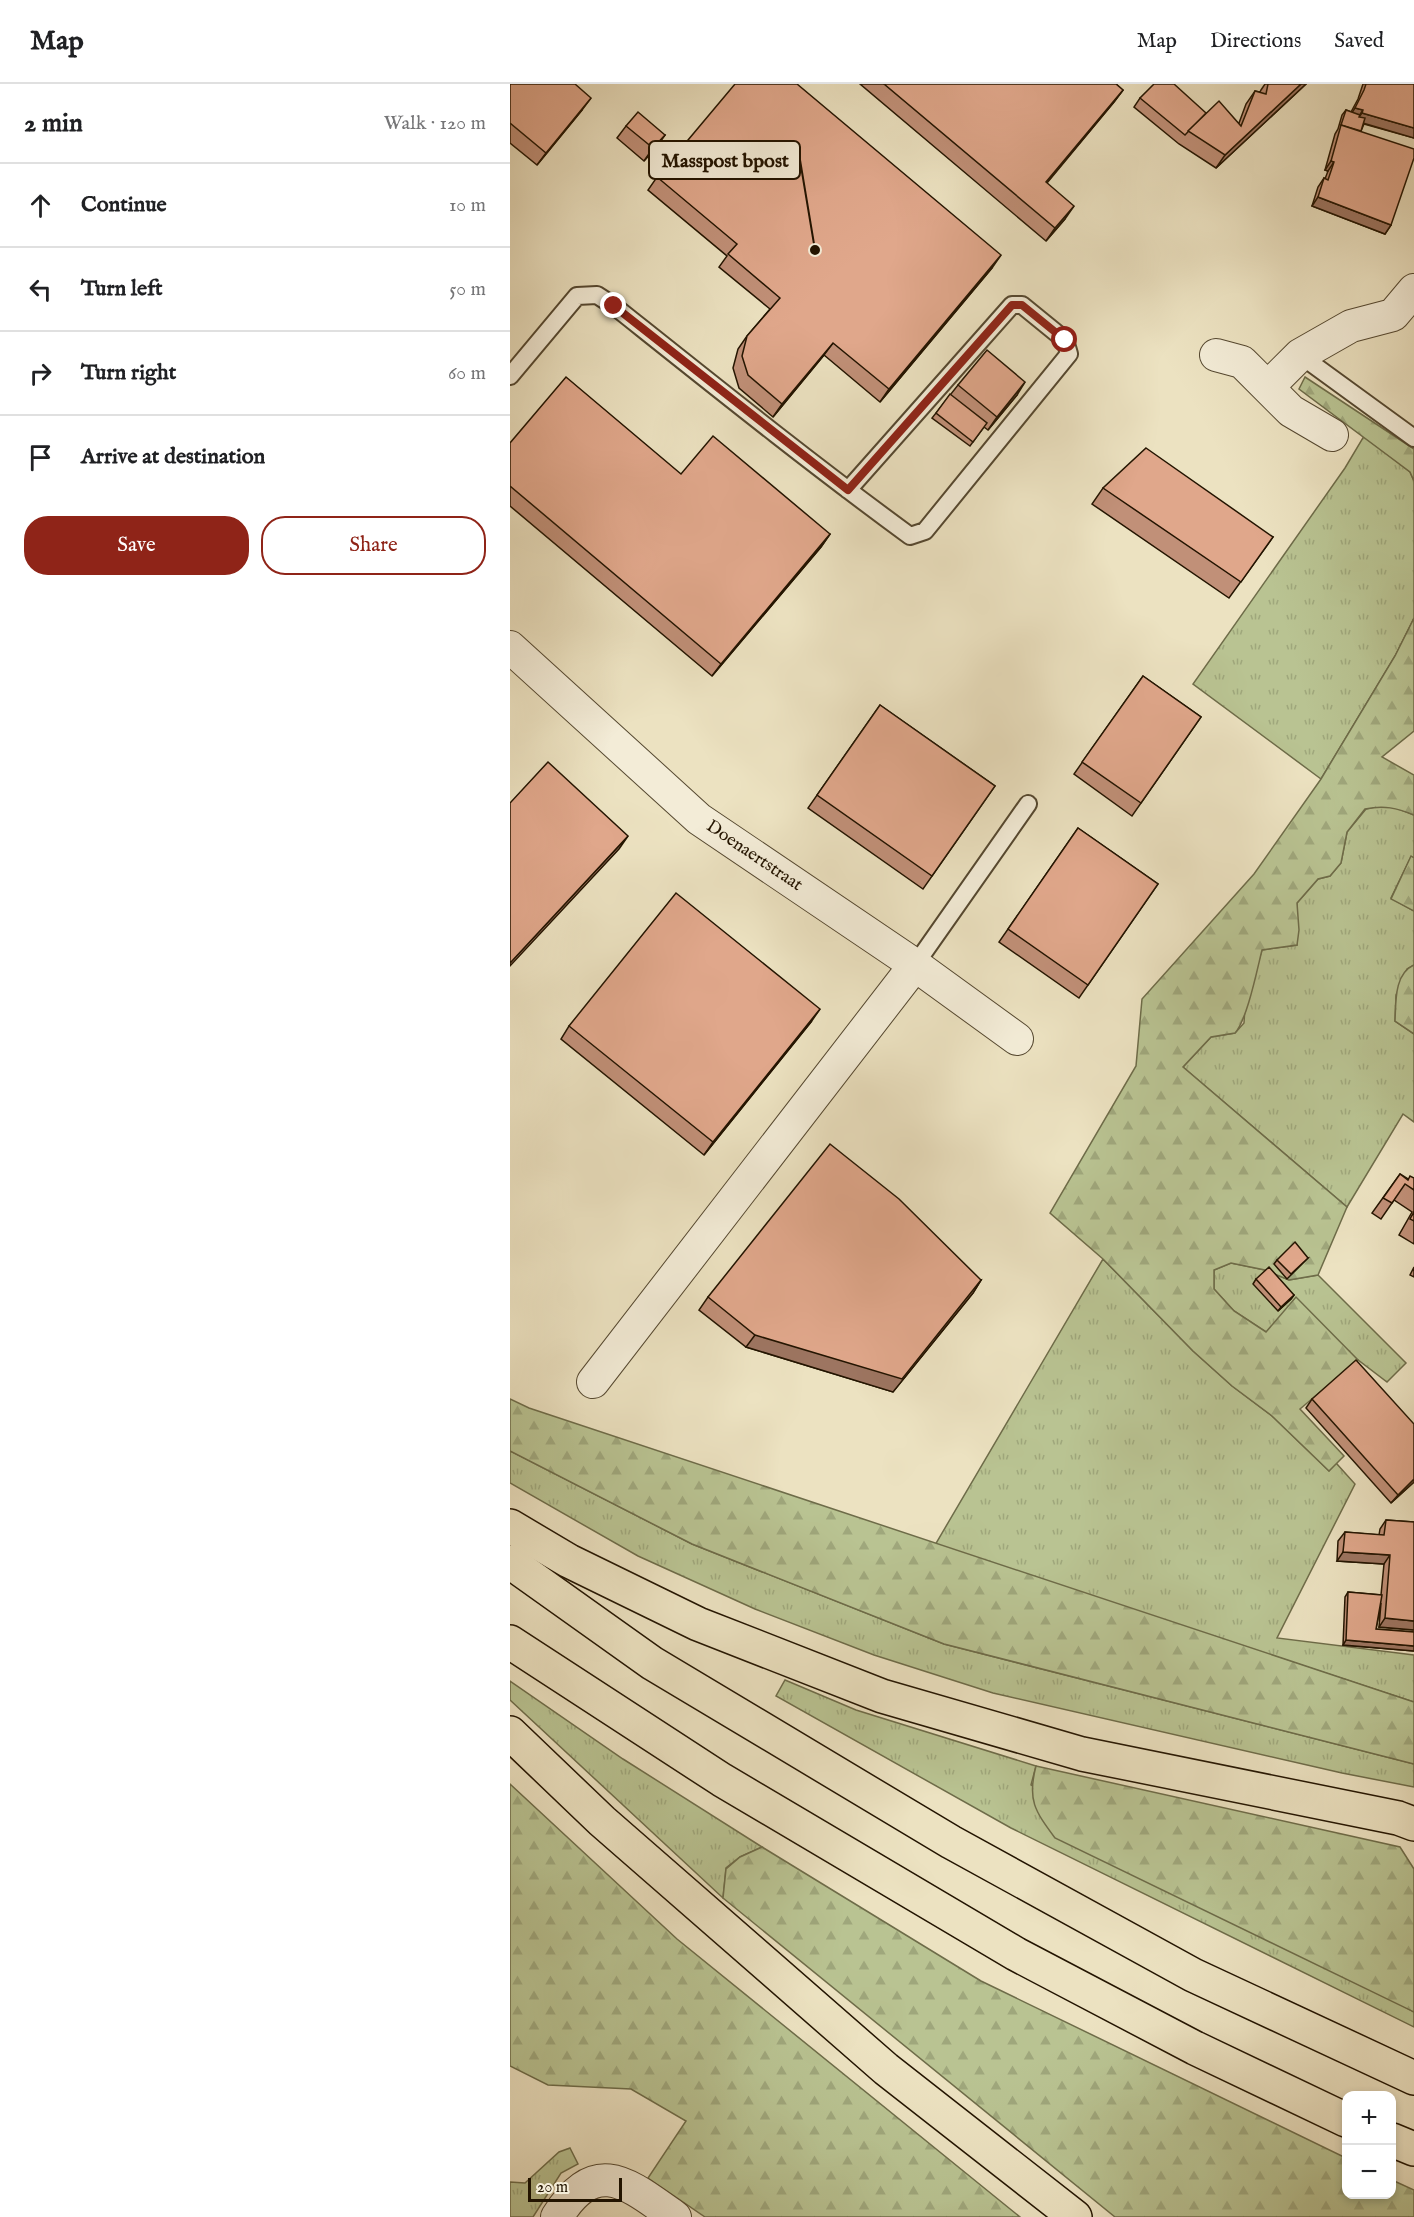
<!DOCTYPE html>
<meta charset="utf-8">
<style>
:root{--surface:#fff;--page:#f2f2f2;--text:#202124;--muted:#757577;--line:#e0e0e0;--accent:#8f2418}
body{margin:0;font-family:"IM FELL English",serif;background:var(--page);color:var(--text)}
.controls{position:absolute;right:18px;bottom:18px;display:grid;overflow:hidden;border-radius:12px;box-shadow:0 3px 9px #0003}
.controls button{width:54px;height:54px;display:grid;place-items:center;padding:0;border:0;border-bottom:2px solid var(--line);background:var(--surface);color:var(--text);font:30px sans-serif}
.scale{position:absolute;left:18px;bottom:15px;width:94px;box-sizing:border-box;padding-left:6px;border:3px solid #231400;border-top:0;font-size:16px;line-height:21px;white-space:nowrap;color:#231400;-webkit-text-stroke:4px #f3ecd7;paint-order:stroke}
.stop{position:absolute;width:18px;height:18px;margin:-14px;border:4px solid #8f2418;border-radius:50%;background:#fff}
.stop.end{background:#8f2418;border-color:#fff;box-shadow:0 2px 6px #0008}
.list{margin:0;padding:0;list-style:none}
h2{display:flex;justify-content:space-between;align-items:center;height:78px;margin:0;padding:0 24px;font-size:26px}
h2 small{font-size:20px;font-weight:400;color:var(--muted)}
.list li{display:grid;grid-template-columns:39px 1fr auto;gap:18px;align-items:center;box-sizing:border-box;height:84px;padding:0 24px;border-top:2px solid var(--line)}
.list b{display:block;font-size:22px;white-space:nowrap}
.list em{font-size:20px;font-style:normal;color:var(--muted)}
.actions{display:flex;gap:12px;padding:18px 24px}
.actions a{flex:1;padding:14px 0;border:2px solid var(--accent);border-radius:24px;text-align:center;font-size:21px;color:var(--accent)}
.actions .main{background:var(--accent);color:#fff}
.icon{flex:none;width:33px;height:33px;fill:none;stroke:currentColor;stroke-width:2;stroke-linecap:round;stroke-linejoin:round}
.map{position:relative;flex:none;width:904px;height:2133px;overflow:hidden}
header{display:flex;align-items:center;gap:36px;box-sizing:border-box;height:84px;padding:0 30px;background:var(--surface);border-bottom:2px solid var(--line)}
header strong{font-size:28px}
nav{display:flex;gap:33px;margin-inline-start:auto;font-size:21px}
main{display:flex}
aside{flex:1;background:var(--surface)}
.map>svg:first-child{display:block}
.grass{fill:url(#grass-tufts);stroke:#6e6c49;stroke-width:1.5}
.forest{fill:url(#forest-firs);stroke:#6e6c49;stroke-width:1.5}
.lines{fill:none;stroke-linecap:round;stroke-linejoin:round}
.lane-casing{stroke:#554830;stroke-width:20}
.street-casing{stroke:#554830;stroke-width:34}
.highway-casing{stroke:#231400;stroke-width:36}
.lane{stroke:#f3ecd7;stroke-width:16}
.street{stroke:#f3ecd7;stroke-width:32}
.highway{stroke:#ece2c1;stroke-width:33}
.wall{fill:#c19078;stroke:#231400;stroke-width:1.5}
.shaded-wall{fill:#9d7561;stroke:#231400;stroke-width:1.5}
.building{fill:#e0a78b;stroke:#231400;stroke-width:1.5}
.route{stroke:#8f2418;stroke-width:8}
.labels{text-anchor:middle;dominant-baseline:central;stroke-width:5;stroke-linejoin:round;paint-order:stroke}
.street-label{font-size:18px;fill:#231400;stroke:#f3ecd7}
.leader{fill:none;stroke:#231400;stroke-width:2}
.callout-dot{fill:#231400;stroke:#f3ecd7;stroke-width:2}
.callout{fill:#f3ecd7;stroke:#231400;stroke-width:2}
.callout-label{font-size:20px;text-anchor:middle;font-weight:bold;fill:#231400}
</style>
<header>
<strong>Map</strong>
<nav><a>Map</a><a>Directions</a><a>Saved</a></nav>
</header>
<main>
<aside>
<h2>2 min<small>Walk · 120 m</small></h2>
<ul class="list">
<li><svg class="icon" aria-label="ahead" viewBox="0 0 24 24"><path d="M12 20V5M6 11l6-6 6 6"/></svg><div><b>Continue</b></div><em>10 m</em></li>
<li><svg class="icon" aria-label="left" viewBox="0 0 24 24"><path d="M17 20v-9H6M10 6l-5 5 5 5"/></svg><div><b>Turn left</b></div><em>50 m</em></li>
<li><svg class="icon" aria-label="right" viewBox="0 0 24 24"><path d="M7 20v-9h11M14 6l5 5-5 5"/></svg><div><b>Turn right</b></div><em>60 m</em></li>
<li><svg class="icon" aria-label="arrive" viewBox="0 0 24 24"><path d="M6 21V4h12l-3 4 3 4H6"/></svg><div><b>Arrive at destination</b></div></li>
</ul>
<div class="actions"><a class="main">Save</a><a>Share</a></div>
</aside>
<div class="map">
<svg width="904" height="2133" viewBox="0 0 904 2133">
<defs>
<pattern id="grass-tufts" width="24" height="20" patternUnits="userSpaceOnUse" patternTransform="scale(1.5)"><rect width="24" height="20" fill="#b9c392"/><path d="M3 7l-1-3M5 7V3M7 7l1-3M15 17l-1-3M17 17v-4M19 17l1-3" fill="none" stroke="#9fa77c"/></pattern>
<pattern id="forest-firs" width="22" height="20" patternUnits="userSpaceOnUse" patternTransform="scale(1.5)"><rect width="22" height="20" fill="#b9c392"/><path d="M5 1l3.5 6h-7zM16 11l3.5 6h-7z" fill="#9fa77c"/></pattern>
</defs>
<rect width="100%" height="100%" fill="#ece2c1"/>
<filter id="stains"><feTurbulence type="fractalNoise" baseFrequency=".00333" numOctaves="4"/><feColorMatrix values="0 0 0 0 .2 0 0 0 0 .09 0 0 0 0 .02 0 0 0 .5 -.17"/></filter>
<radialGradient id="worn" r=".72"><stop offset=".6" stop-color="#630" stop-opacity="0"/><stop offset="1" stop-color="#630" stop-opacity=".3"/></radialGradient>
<g class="grass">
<polygon points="854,352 900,388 904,397 904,534 885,572 811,695 683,600 835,384"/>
<polygon points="870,722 886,724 904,731 904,774 901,773 881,814 904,827 904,881 897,885 886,911 885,937 904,950 904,1038 893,1030 837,1123 673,983 701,953 725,949 734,939 735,922 752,866 787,861 787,819 808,795 820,792 831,779 837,748 856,725"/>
<polygon points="593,1175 683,1267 722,1302 762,1332 819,1387 826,1379 845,1400 767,1554 904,1571 904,1618 425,1461"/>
<polygon points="721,1179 755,1186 779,1196 808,1191 896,1279 877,1298 848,1276 756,1248 724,1227 704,1205 704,1186"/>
<polygon points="0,1367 182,1460 434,1560 904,1680 904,1703 832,1689 483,1609 364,1571 245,1525 128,1472 0,1399"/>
<polygon points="275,1596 346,1626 526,1682 521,1701 904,1928 904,1943 501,1744 266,1612"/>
<polygon points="0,1597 113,1675 252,1763 230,1773 216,1784 213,1814 0,1616"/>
<polygon points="60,2064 68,2080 51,2089 23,2133 0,2133 0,2098 15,2099 49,2068"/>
</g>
<g class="forest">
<polygon points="795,293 904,365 904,397 900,388 789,305"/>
<path d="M904,534V647L872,673L904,691V731C887,724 874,721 855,725L837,748L831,779L820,792L808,795L787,819L789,846L787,861L752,866C747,886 737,936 725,949L701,953L673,983L837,1123L808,1191L779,1196L755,1186L721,1179L704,1186V1205L724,1227L756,1248L786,1213L848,1276L790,1325L834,1372L819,1387L762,1332L722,1302L683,1267L593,1175L540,1129L626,982L632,915L744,790L811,695L885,572Z"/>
<polygon points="901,772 904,774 904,827 881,815"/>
<path d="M904,881V950L885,937C886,918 884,890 904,881Z"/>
<polygon points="0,1315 19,1324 904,1618 904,1680 434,1560 182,1460 0,1367"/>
<path d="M526,1682L890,1763L904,1785V1928L545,1754C525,1727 517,1716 526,1682Z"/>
<polygon points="0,1700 167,1855 510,2133 195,2133 138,2094 176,2037 121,2005 38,2001 0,1982"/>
<polygon points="252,1763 471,1897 836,2074 836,2110 882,2110 882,2096 904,2106 904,2133 605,2133 213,1814 216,1785 230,1773"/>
</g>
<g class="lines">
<g class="lane-casing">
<g id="lane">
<polyline points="790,271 904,354"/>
<path d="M0,292L67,212L87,211L104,222C202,300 299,378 400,452L415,447L559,270L555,256L512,221H502L338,406"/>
<polyline points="405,881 518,720"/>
</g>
</g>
<g class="street-casing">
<g id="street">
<polyline points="706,271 732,278 781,327 822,351"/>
<polyline points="759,302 790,271 841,242 883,231 904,206"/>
<polyline points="0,563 189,735 405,881 507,955"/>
<polyline points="83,1298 405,881"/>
<path d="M47,2133C86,2070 118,2100 165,2133"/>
</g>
</g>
<g class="highway-casing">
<g id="highway">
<polyline points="0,1442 59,1477 188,1540 372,1612 572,1670 888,1734 904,1740"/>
<polyline points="0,1478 142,1579 441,1758 683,1891 904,1994"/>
<polyline points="0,1558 212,1696 506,1870 685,1964 836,2036"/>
<polyline points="0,1649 92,1737 376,1985 565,2133"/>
<polyline points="882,2056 904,2065"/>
</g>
</g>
<use href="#lane" class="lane"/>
<use href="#street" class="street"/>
<use href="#highway" class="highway"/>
</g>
<g class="wall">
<polygon points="0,0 72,26 27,81 0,59"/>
<polygon points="350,0 606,0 613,6 604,18 537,99 555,135 536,157"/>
<polygon points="755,0 796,0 706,84 669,60 624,23 630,14 696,29 729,39 736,20 745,7 750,8 751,6"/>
<polygon points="853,0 904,0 904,54 854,40 851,47 881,141 875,150 802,122 808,103 814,94 815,95 818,87 815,86 825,50 828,45 832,31 836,26 841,28 848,15"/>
<polygon points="116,42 155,51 146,63 134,77 107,54"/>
<polygon points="147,93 482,184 370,318 314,271 263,333 229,304 223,284 228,265 237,252 260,225 209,183 217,172 138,106"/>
<polygon points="448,301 507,311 478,346 474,343 460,362 422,334"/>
<polygon points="0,359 171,390 320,450 311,463 202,592 0,422"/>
<polygon points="593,404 763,453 719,514 582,420"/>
<polygon points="633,592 691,633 622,732 564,690"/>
<polygon points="370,621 485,702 413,805 298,724"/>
<polygon points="568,744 648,800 569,914 489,858"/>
<polygon points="301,938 194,1071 51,955 59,942"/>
<polygon points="890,1090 898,1095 904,1094 904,1160 889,1151 902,1128 884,1116 871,1135 862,1129"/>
<polygon points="798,1174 777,1195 764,1180 767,1176"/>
<polygon points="904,1183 904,1193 900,1191"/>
<polygon points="746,1195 784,1211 781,1215 768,1227 743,1200"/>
<polygon points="471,1196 463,1209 383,1308 236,1263 189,1226 198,1213"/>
<polygon points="802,1315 904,1340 904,1398 881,1419 796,1324"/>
<polygon points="876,1436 904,1438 904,1546 869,1543 871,1519 866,1545 904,1548 904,1567 833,1561 835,1513 838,1508 871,1511 874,1480 827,1477 828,1457 835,1448 869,1451 870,1445"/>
</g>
<g class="shaded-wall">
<polygon points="791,0 796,0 706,84 715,71"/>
<polygon points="613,6 604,18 527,110 536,98"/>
<polygon points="81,14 72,26 27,81 36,69"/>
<polygon points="845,24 853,26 847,35 839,33"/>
<polygon points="852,29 904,44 904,54 846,37"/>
<polygon points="155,51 146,63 134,77 143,64"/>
<polygon points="821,77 824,78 818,87 815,86"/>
<polygon points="808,113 881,141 875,150 802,122"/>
<polygon points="564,122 555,135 536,157 545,144"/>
<polygon points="491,171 482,184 370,318 379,305"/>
<polygon points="323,259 314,271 263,333 272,320"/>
<polygon points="515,298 507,311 478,346 487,333"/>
<polygon points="320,450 311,463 202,592 211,580"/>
<polygon points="118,752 109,765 0,882 0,879"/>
<polygon points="310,925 301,938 194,1071 203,1058"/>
<polygon points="471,1196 463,1209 383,1308 236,1263 245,1251"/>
<polygon points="784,1211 781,1215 768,1227 771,1223"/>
<polygon points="904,1395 904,1398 881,1419 888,1411"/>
<polygon points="833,1468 880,1471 874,1480 827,1477"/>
<polygon points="875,1534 904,1537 904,1546 869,1543"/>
<polygon points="836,1556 904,1562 904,1567 833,1561"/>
</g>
<g class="building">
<polygon points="0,0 65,0 81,14 36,69 0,39"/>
<polygon points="225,0 287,0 491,171 379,305 323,259 272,320 238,291 232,272 237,252 270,214 218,170 227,160 147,93"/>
<polygon points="374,0 606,0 613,6 536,98 564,122 545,144"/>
<polygon points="644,0 664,0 696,29 675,51 630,14"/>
<polygon points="758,0 791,0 715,71 678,47 709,17 731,42 745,7 756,10"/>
<polygon points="856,0 904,0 904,44 852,29 853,26 845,24 854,6"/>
<polygon points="836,26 850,31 849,33 855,34 851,47 831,41"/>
<polygon points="128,28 155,51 143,64 116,42"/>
<polygon points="831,41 904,65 904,74 881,141 808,113 814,94 818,96 824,78 821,77"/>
<polygon points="477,266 515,298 487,333 448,301"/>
<polygon points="56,293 171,390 203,352 320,450 211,580 0,402 0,359"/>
<polygon points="440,310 477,339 463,358 426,329"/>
<polygon points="636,364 763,453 731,498 593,404"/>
<polygon points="633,592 691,633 631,719 572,678"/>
<polygon points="370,621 485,702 422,792 307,711"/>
<polygon points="38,678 118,752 0,879 0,719"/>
<polygon points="568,744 648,800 578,901 498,845"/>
<polygon points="166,809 310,925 203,1058 59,942"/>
<polygon points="320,1060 389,1115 471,1196 392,1295 245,1251 198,1213"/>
<polygon points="890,1090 898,1096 900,1092 904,1094 904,1106 895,1100 882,1119 873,1114"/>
<polygon points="904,1128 904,1137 900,1135"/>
<polygon points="785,1158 798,1174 781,1190 767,1176"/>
<polygon points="759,1183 784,1211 771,1223 746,1195"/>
<polygon points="846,1276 904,1340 904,1395 888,1411 802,1315"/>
<polygon points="876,1436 904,1438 904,1537 875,1534 880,1471 833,1468 835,1448 874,1451"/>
<polygon points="838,1508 872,1511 866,1545 904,1548 904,1562 836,1556"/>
</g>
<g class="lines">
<polyline class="route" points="104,222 338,406 502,221 512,221 555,256"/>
</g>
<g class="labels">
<g class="street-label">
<text transform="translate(244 772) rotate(34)">Doenaertstraat</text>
</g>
</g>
<path class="leader" d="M305 166L290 76"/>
<circle class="callout-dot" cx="305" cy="166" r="6"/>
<rect class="callout" x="139" y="57" width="151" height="38" rx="6"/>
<g class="callout-label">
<text x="215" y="83">Masspost bpost</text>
</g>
<rect width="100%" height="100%" filter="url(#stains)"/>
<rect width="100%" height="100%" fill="url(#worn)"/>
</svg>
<div class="controls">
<button>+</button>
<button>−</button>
</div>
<div class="scale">20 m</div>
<div class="stop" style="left:555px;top:256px"></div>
<div class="stop end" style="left:104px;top:222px"></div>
</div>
</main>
